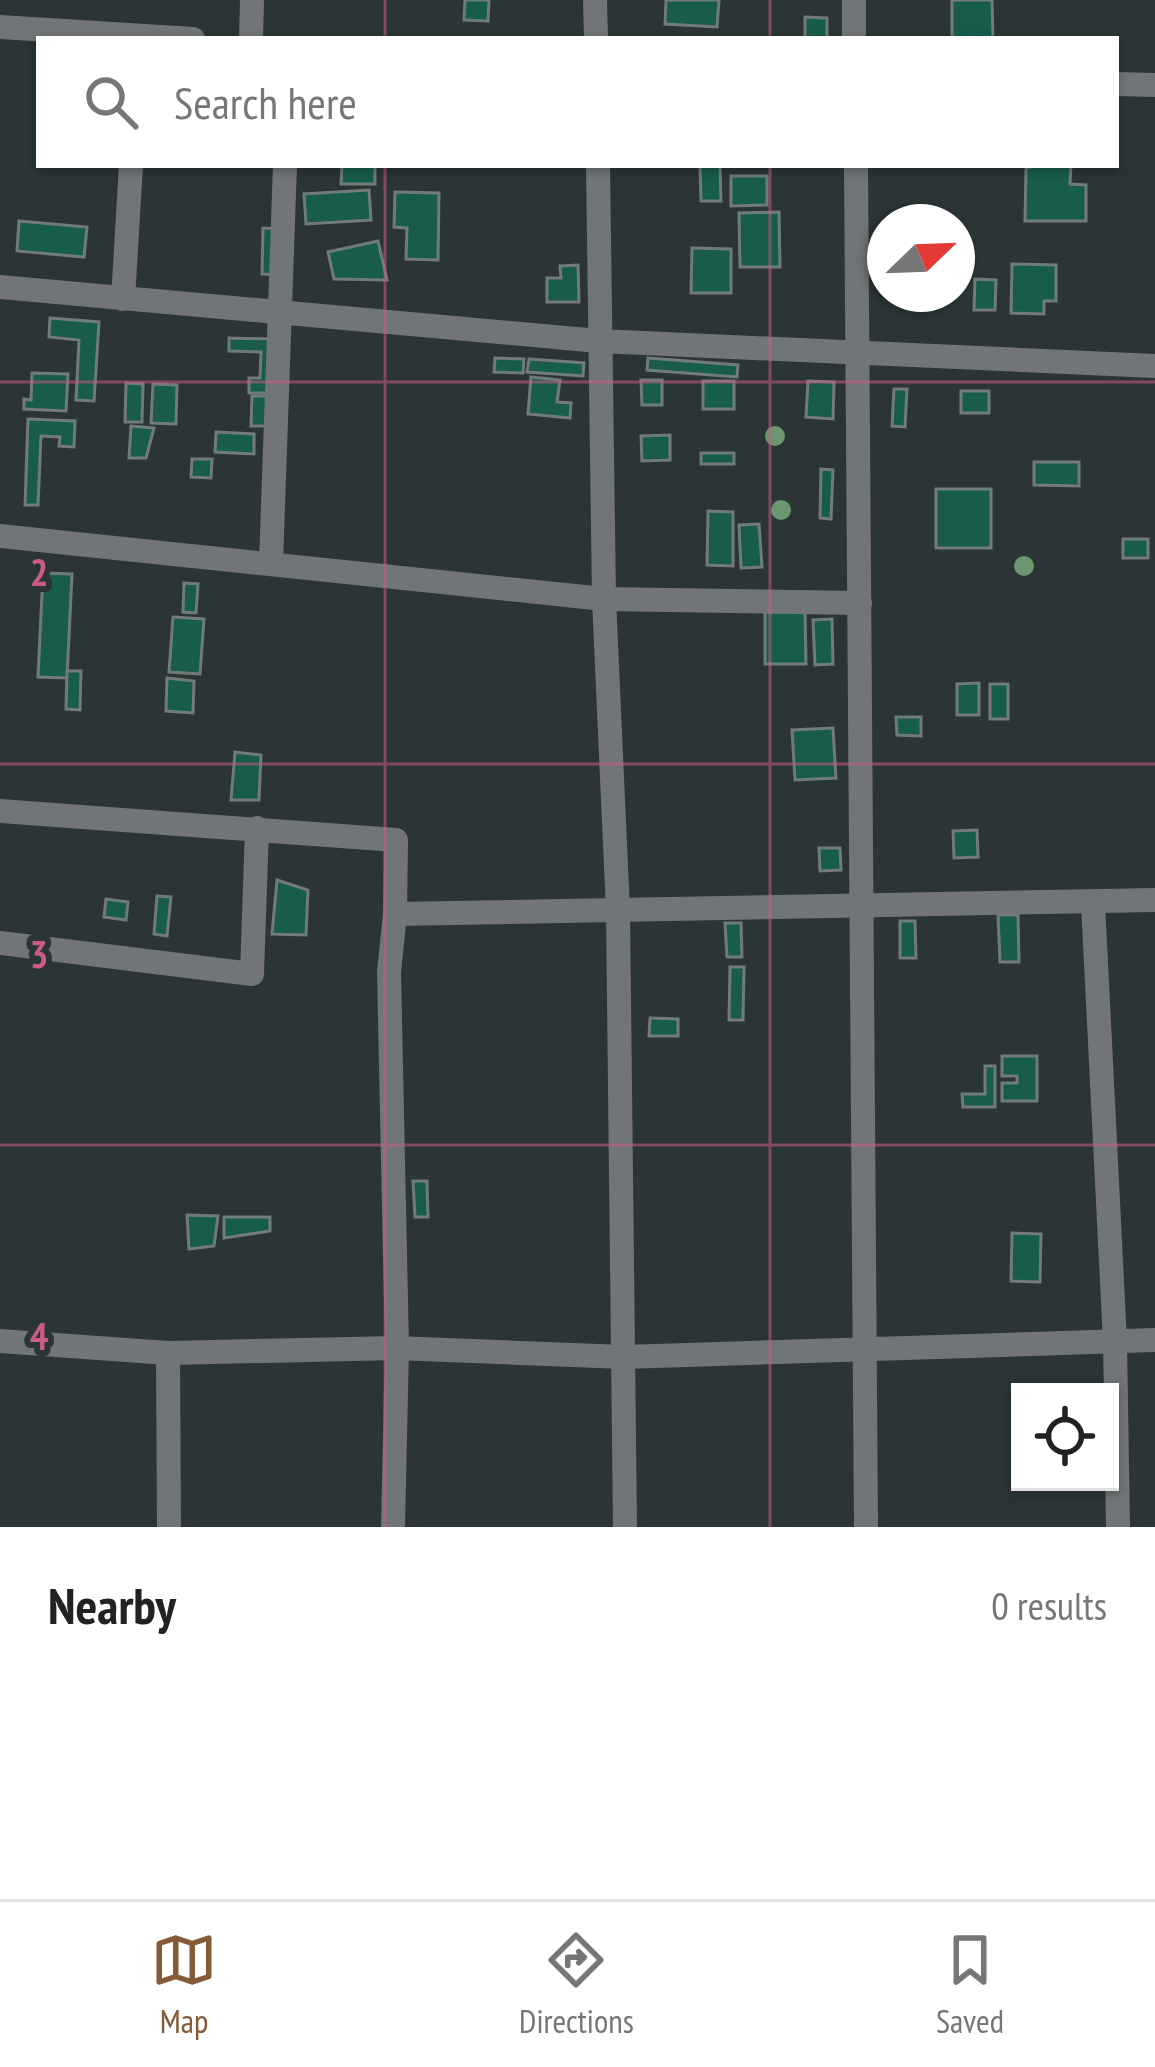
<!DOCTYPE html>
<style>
:root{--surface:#fff;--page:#f2f2f2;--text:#222;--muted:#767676;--line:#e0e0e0;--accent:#845a37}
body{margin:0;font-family:"PT Sans Narrow",sans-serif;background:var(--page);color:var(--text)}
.controls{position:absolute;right:36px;bottom:36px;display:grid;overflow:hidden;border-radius:0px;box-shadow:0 3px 9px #0004}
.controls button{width:108px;height:108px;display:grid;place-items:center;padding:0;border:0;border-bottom:3px solid var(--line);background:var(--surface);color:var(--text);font:60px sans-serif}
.compass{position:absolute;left:867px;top:204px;width:108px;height:108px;border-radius:50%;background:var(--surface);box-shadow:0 3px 9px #0004;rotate:67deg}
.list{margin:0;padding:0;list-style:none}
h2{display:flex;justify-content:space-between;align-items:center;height:156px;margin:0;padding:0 48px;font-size:51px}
h2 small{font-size:39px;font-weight:400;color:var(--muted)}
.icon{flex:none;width:66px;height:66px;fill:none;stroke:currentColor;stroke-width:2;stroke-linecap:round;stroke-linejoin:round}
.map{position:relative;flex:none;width:1155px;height:1527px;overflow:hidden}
.search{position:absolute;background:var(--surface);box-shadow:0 3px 9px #0004;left:36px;right:36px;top:36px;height:132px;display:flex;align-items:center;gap:30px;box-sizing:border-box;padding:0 42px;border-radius:0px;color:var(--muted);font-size:45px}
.sheet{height:372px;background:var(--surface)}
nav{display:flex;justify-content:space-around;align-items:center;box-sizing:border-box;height:168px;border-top:3px solid var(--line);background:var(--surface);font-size:33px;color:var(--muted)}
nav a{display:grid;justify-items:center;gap:6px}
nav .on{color:var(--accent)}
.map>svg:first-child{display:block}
.building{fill:#185c4c;stroke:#717b78;stroke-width:3}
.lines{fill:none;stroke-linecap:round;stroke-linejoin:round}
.minor{stroke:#717577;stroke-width:24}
.tree{fill:#6b9670}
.grid{fill:none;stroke:#c85b87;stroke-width:3;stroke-opacity:0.55}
.grid-label{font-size:39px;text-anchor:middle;font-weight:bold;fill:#c85b87;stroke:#2b3536;stroke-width:12;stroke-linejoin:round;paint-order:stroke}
</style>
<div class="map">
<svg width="1155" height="1527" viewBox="0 0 1155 1527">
<rect width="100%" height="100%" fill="#2b3536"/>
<g class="building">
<polygon points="465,0 489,0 488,21 464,20"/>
<polygon points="666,0 719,0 717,27 665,24"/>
<polygon points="952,0 992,0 993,39 952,39"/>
<polygon points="805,17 827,18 827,39 805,39"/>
<polygon points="342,165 375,165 375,184 341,184"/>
<polygon points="700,165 720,165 721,201 701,201"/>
<polygon points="1041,165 1071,165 1070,184 1086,185 1086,221 1025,221 1026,168"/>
<polygon points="731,176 767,176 767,205 731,206"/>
<polygon points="369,190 371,220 306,224 304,194"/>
<polygon points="395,192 439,193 438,260 406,259 407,228 394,227"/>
<polygon points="779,212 780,267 740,267 739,213"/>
<polygon points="19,221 87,227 84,257 17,251"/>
<polygon points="263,228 279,229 278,275 262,274"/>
<polygon points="378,241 387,280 334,279 328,252"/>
<polygon points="692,248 731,249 731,293 691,293"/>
<polygon points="1012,264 1056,265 1056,301 1044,301 1044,314 1011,313"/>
<polygon points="578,265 579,302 547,302 547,278 561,278 560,266"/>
<polygon points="975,279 996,280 995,310 974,310"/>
<polygon points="50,318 99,322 94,401 76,400 79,340 49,337"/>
<polygon points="229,338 272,339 271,393 249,393 249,378 260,378 261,352 229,351"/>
<polygon points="495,358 524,359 523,373 494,372"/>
<polygon points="648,358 738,365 737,377 647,370"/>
<polygon points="529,359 584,363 583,376 527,372"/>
<polygon points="32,373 68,374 66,411 24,409 24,399 31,400"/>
<polygon points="531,377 560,380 557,402 571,403 570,418 528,414"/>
<polygon points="641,380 662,380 662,405 642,405"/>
<rect x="703" y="381" width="31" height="28"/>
<polygon points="808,381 834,382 833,419 806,417"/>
<polygon points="126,383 143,384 142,422 125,422"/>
<polygon points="153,384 177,385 176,424 151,423"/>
<polygon points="894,389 907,389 905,427 892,426"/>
<rect x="961" y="391" width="28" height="22"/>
<polygon points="252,396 272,396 271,426 251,426"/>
<polygon points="28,419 75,421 74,447 59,446 60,437 41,436 38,505 25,505"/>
<polygon points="131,426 154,428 146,458 129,458"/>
<polygon points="216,432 254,434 254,454 215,452"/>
<polygon points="670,435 670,460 642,461 641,436"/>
<rect x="701" y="453" width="33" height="11"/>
<polygon points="192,459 212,459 211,478 191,477"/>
<polygon points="1034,462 1079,462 1079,486 1034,485"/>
<polygon points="821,469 833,470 831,519 820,518"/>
<rect x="936" y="489" width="55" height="59"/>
<polygon points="708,511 733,512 733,566 707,565"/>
<polygon points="759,524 762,567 741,568 739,525"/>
<rect x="1123" y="539" width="25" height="19"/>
<polygon points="43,573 72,574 67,678 38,677"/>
<polygon points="184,583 198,584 196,613 183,612"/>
<polygon points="805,611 806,664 765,664 765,612"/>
<polygon points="173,617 204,619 200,674 169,672"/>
<polygon points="832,619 833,664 815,665 813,620"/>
<polygon points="67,671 81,671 80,710 66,709"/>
<polygon points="167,678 194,681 193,713 166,711"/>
<polygon points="979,683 979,715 957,715 957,684"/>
<rect x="990" y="684" width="18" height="35"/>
<polygon points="896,717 921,717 921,736 897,735"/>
<polygon points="833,728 836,778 795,780 792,730"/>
<polygon points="235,752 261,755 259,800 231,800"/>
<polygon points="977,830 978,857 954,858 953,831"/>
<polygon points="819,848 840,848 841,870 820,871"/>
<polygon points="277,880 308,890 306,935 272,934"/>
<polygon points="157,896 171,897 167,936 154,934"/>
<polygon points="106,899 128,902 126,920 104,917"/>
<polygon points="998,915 1018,915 1019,962 1000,962"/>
<polygon points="900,921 915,921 916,958 900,958"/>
<polygon points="725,923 741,923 742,957 727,957"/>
<polygon points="730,967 744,967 743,1020 729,1020"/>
<polygon points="650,1018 678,1019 678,1036 649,1036"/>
<polygon points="1002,1056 1037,1056 1037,1101 1002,1101 1002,1083 1017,1083 1017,1076 1002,1076"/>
<polygon points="985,1066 995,1066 995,1107 963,1107 962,1094 985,1094"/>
<polygon points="413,1181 427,1181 428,1217 415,1217"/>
<polygon points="187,1215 218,1216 214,1246 189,1249"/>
<polygon points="224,1217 270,1217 270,1231 224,1238"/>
<polygon points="1012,1233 1041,1234 1040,1282 1011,1281"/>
</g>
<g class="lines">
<g class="minor">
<polyline points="595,0 596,39"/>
<polyline points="854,0 854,39"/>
<polyline points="0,27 193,39"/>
<polyline points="251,39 252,0"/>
<polyline points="1116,84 1155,85"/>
<polyline points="598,165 604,599 618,911 625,1527"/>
<polyline points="856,165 866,1527"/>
<polyline points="0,287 599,341 1155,366"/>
<polyline points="123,299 131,165"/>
<polyline points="0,536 604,599 860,603"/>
<polyline points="271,563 285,165"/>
<polyline points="0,811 396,840 395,914 1155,900"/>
<polyline points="1093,903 1115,1341 1118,1527"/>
<polyline points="0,943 252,974 257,828"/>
<polyline points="0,1341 168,1353 397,1348 624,1357 1155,1340"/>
<polyline points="168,1353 169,1527"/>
<polyline points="393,1527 397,1348 389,972 395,914"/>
</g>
</g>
<g class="tree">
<circle cx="775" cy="436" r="10"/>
<circle cx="781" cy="510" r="10"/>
<circle cx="1024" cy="566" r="10"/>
</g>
<path class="grid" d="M385,0V39M770,0V39M385,165V1527M770,165V1527M0,382H1155M0,764H1155M0,1145H1155"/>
<g class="grid-label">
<text x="39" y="586">2</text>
<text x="39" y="968">3</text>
<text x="39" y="1350">4</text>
</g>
</svg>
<div class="controls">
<button><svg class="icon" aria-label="locate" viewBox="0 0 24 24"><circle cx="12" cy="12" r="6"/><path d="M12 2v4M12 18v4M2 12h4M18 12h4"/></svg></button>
</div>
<svg class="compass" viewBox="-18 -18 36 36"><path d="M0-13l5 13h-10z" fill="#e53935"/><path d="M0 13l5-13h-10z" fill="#767676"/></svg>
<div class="search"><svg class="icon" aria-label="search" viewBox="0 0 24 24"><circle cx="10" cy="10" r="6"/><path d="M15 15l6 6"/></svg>Search here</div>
</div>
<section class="sheet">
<h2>Nearby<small>0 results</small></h2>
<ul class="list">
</ul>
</section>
<nav>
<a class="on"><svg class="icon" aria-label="map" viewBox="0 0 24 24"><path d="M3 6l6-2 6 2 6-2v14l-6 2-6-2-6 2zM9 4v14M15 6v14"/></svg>Map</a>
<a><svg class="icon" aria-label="directions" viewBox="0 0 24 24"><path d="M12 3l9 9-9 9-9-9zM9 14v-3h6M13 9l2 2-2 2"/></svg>Directions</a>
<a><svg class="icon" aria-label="saved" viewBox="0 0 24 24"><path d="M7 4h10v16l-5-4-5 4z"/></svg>Saved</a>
</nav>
